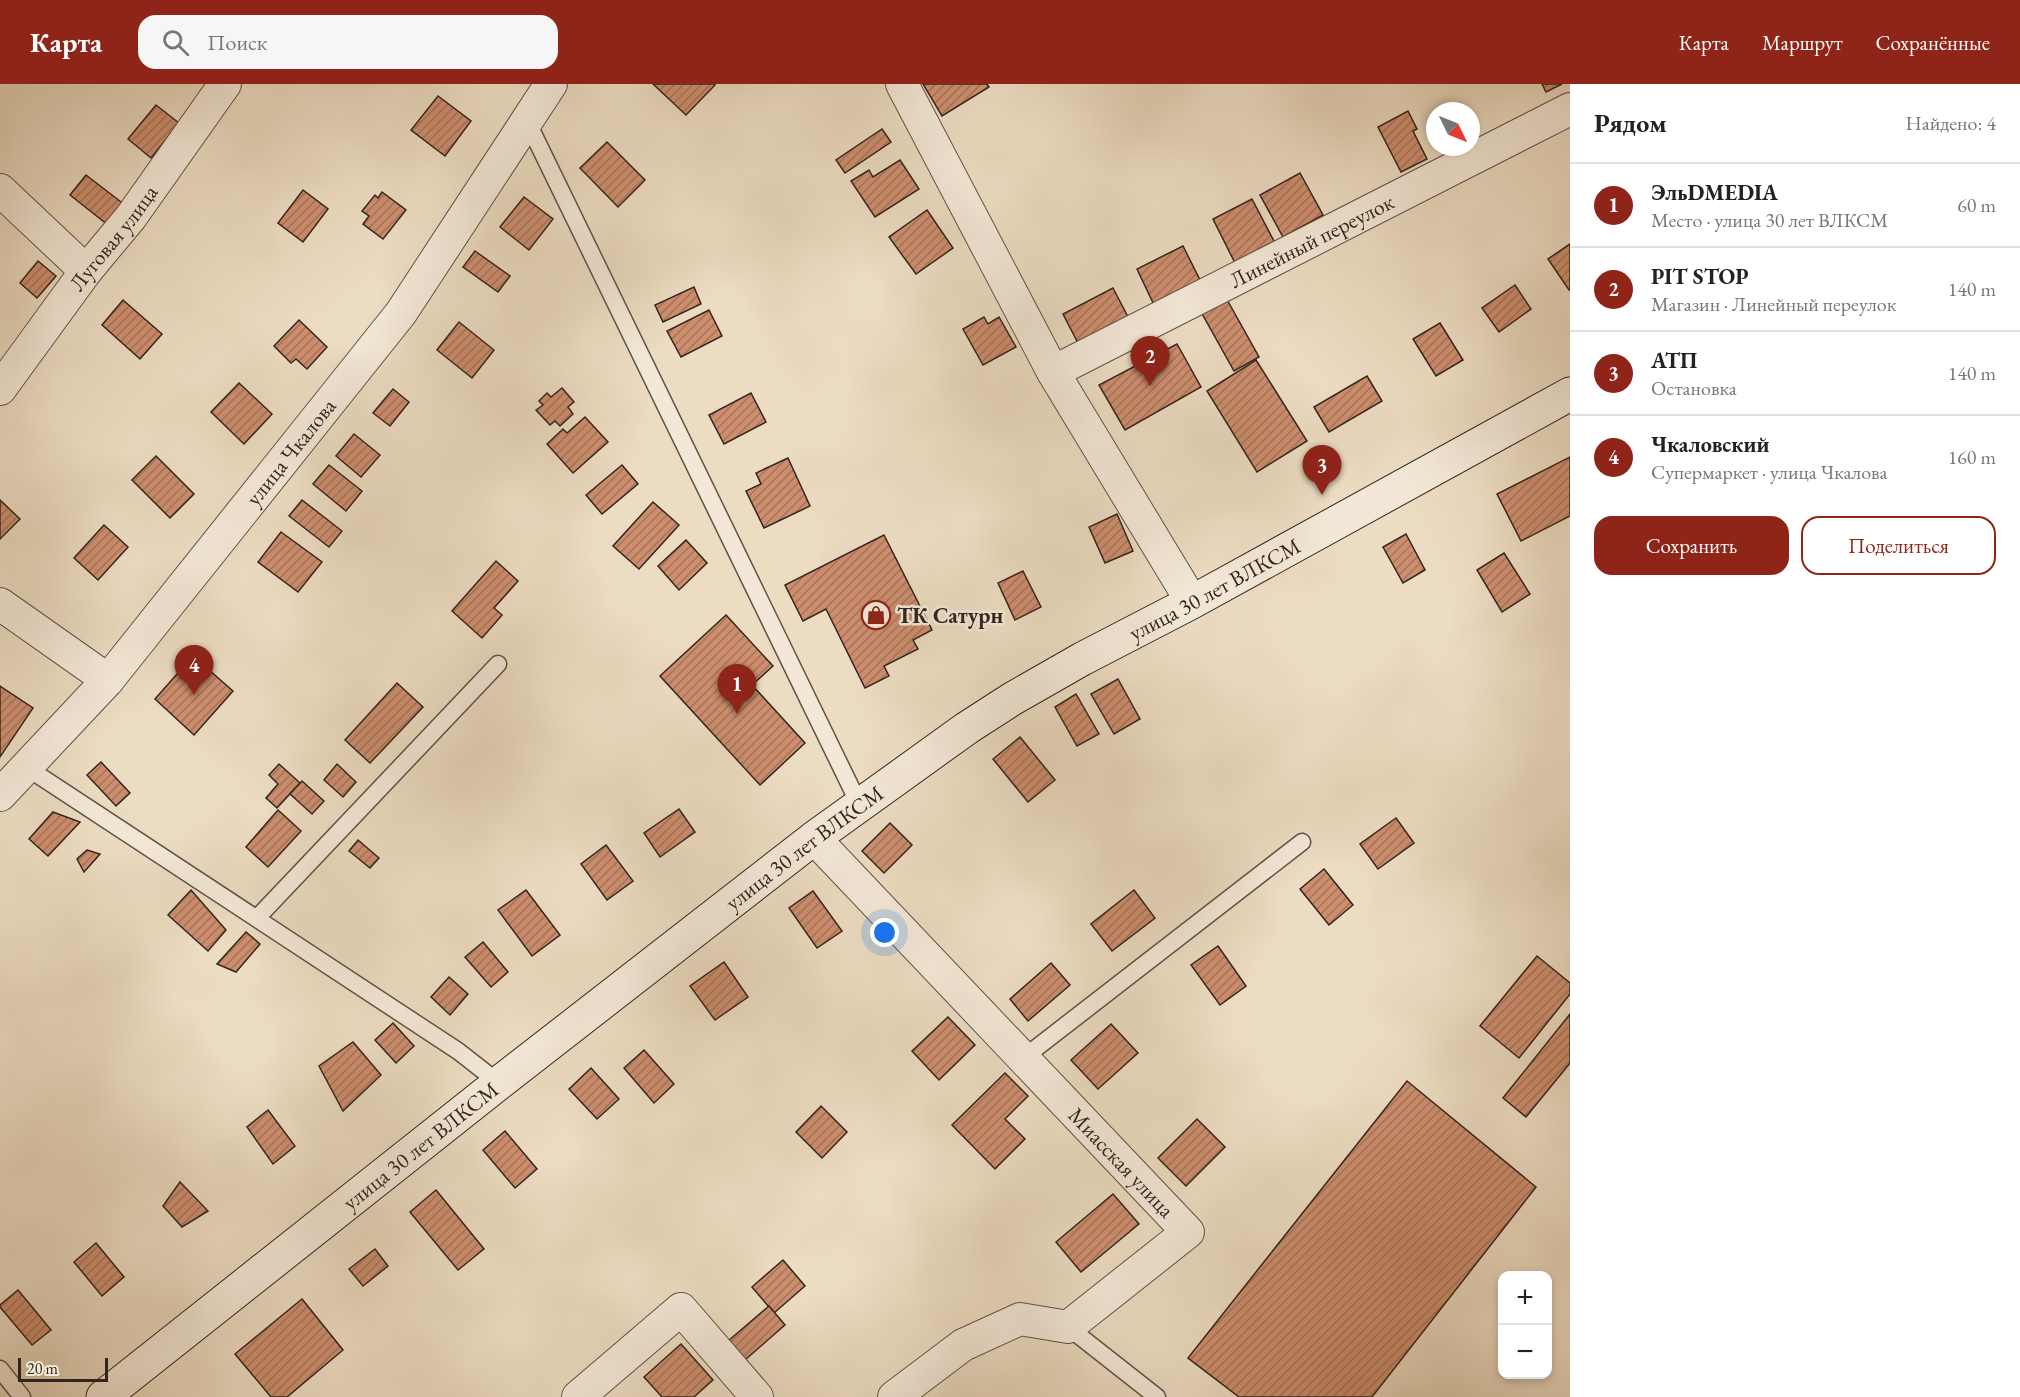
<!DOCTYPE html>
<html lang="ru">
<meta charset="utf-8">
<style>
:root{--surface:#fff;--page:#f6f6f6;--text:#222;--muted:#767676;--line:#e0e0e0;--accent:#8f2418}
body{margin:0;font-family:"EB Garamond",serif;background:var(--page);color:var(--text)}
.controls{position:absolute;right:18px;bottom:18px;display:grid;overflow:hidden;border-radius:12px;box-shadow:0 3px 9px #0003}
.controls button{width:54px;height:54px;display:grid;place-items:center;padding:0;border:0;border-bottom:2px solid var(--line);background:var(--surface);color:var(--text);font:30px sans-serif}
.compass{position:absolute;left:1426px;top:18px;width:54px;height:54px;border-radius:50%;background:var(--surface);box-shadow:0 3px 9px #0003;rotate:133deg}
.scale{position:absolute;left:18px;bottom:15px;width:90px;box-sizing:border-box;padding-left:6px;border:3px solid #33241d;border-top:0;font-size:16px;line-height:21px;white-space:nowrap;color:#33241d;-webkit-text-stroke:4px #f3e8d7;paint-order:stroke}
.you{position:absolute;left:885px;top:849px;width:21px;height:21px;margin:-15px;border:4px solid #fff;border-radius:50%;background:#1a73e8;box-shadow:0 0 0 9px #1a73e833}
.badge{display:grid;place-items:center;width:39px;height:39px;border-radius:50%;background:var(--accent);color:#fff;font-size:20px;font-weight:700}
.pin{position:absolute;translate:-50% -50px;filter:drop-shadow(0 2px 3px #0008)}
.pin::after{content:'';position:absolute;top:32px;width:21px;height:18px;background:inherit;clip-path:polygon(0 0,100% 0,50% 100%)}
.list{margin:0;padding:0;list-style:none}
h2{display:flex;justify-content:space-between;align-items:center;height:78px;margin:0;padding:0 24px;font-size:26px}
h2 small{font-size:20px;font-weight:400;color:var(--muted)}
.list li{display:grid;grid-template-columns:39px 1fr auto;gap:18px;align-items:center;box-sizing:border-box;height:84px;padding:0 24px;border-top:2px solid var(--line)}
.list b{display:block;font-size:22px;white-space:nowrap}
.list p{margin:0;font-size:20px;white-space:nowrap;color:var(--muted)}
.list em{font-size:20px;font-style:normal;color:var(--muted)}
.actions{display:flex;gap:12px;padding:18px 24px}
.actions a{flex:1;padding:14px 0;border:2px solid var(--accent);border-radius:18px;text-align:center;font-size:21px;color:var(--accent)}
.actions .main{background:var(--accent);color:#fff}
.icon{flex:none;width:33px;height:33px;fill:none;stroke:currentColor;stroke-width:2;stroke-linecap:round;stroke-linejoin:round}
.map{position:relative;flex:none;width:1570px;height:1313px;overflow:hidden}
header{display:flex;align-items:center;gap:36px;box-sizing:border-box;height:84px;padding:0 30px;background:var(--accent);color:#fff}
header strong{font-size:28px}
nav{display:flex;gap:33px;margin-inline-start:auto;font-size:21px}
.search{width:420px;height:54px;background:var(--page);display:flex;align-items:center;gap:15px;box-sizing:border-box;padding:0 21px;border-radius:18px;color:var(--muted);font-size:22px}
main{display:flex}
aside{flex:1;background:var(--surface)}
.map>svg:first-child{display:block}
.building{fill:url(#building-hatch);stroke:#33241d;stroke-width:1.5}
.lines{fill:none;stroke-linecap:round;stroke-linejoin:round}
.lane-casing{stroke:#615246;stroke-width:19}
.street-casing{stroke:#615246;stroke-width:34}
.secondary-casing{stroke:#33241d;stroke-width:35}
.lane{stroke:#f3e8d7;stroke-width:16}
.street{stroke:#f3e8d7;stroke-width:32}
.secondary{stroke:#f3e8d7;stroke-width:33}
.labels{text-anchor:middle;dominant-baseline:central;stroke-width:5;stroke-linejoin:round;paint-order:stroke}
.street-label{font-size:22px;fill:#33241d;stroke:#f3e8d7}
.poi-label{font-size:22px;font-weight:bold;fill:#33241d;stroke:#f3e8d7;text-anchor:start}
</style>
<header>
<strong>Карта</strong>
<div class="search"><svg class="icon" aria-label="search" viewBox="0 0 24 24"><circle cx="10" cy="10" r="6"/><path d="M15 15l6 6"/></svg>Поиск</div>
<nav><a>Карта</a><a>Маршрут</a><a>Сохранённые</a></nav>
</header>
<main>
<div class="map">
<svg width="1570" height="1313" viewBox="0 0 1570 1313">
<defs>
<pattern id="building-hatch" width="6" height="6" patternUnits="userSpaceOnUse" patternTransform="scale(1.5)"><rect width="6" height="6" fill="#cd8e6e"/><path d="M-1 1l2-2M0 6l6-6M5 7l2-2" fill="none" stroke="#a7745a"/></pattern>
</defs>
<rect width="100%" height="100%" fill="#ecdcc2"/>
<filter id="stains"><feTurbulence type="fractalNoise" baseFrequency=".00333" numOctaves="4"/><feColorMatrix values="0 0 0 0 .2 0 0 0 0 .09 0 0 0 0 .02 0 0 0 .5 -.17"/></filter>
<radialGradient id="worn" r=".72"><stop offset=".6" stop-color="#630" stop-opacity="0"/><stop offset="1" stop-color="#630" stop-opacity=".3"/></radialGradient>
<g class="building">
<polygon points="653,0 715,0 715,1 686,31"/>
<polygon points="923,0 987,0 989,3 942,32"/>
<polygon points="1542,0 1562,0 1546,8"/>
<polygon points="438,12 471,37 445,72 411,46"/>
<polygon points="156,21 179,39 151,74 128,55"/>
<polygon points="1408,27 1417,45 1413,47 1427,75 1401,88 1378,43"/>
<polygon points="882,45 891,58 845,89 836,76"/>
<polygon points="607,58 645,96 618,123 580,84"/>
<polygon points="900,76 919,105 875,133 851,97 869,86 873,93"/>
<polygon points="1300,89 1323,131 1283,153 1260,111"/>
<polygon points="86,91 125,121 108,141 70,111"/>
<polygon points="303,106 328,125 303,158 278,139"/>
<polygon points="382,108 406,126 383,155 363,140 369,132 362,127 375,111 378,114"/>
<polygon points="524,113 553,135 529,166 500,143"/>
<polygon points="1252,115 1276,161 1236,181 1213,135"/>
<polygon points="927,126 953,164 916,190 889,153"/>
<polygon points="1570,160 1570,206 1569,206 1548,175"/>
<polygon points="1183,162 1202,200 1155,223 1137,185"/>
<polygon points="475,167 510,192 498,208 463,183"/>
<polygon points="38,177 56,192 37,214 20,199"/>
<polygon points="1515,201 1531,225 1499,248 1482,224"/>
<polygon points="694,203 701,220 663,238 655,221"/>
<polygon points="1113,204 1128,233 1078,259 1063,230"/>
<polygon points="1225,212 1259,273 1234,287 1200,226"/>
<polygon points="123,216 162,250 140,275 102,241"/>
<polygon points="709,226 722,252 681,273 667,247"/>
<polygon points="984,233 988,240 999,233 1016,263 983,281 963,245"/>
<polygon points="299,236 327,263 307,285 296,275 291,279 274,262"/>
<polygon points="459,238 494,266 472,294 437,266"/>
<polygon points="1440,239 1463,276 1436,292 1413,255"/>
<polygon points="1177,260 1201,303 1125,346 1099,301"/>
<polygon points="1256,276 1307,357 1257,388 1207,307"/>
<polygon points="1367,292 1382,317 1329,348 1314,323"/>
<polygon points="239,299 272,330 244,360 211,328"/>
<polygon points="562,304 574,318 568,323 573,330 560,342 555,337 550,341 536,326 543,321 539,317 547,309 551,313"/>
<polygon points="393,305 409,318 390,342 373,329"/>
<polygon points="751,309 766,338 724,360 709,331"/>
<polygon points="585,333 608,358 573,389 547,360 563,345 567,349"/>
<polygon points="354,350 380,371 361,393 336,372"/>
<polygon points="156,372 194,410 170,434 132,396"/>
<polygon points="1570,373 1570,432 1521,457 1497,410"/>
<polygon points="788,374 810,422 764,444 746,407 761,400 756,389"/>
<polygon points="329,381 362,407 346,427 313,400"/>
<polygon points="622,381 638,400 602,430 586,411"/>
<polygon points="0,416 20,435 0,455"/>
<polygon points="302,416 342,447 329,463 289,432"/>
<polygon points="653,418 679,441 639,485 613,462"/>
<polygon points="1117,430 1133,467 1105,479 1089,443"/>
<polygon points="104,441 128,463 98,496 74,474"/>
<polygon points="281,448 322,478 298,508 258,478"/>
<polygon points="1406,450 1425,486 1403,499 1383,463"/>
<polygon points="884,451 932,546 913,556 918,565 884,582 889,592 865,604 826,525 803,537 785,501"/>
<polygon points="686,456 707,479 679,506 658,482"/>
<polygon points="1504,469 1530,510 1502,528 1477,486"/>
<polygon points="496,477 518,497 494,524 502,531 482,554 452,527"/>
<polygon points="1023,487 1041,523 1015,536 998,499"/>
<polygon points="726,531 773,582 752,601 805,659 760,701 660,592"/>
<polygon points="193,572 233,607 194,651 155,615"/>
<polygon points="1118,595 1140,635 1114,650 1091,610"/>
<polygon points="397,599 423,623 370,679 345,656"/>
<polygon points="0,602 33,624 0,673"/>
<polygon points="1076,610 1099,650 1077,662 1055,623"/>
<polygon points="1020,653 1055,696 1028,718 993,675"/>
<polygon points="101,678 130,709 116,722 87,691"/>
<polygon points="279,680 300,699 277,724 266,714 278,700 269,691"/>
<polygon points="337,680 356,698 343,713 324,696"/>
<polygon points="302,697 324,717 312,730 290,710"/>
<polygon points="679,725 695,748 660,773 644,749"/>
<polygon points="278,726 301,747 268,783 246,763"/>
<polygon points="53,728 80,738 48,772 29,755"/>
<polygon points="1396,734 1414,759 1378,785 1360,760"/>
<polygon points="890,739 912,761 884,789 862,767"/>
<polygon points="358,756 379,774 370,784 349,767"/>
<polygon points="606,761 633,797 607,816 581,780"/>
<polygon points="87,766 100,770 84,788 77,775"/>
<polygon points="1324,785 1353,821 1329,841 1300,805"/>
<polygon points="191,806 226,846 208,867 168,831"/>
<polygon points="526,806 560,851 532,872 498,826"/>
<polygon points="1134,806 1155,834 1112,867 1091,840"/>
<polygon points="813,807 842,847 817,864 789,824"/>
<polygon points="246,848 260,860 236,888 217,880"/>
<polygon points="483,858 508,888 491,903 465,873"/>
<polygon points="1218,862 1246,902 1220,921 1191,881"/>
<polygon points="1537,872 1570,899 1570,910 1519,974 1480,942"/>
<polygon points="724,878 748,913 715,936 690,902"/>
<polygon points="1051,879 1070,901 1028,937 1010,915"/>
<polygon points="449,893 468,910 450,931 431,913"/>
<polygon points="1570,930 1570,979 1526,1033 1503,1014"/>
<polygon points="948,933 975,961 939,996 912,967"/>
<polygon points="393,939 414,962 396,979 375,956"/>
<polygon points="1111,940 1138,969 1098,1005 1071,976"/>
<polygon points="353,958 381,991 343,1027 319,982"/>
<polygon points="644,966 674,1000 654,1019 624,984"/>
<polygon points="591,984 619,1015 597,1035 569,1005"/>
<polygon points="1005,989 1028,1012 1005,1035 1025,1055 995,1085 952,1041"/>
<polygon points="1407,997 1536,1103 1372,1313 1239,1313 1188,1274"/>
<polygon points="821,1022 847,1048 822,1074 796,1048"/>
<polygon points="268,1026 295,1062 273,1080 247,1043"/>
<polygon points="1197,1035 1225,1063 1186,1102 1158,1074"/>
<polygon points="505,1047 537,1085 515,1104 483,1066"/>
<polygon points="180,1098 208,1127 182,1143 163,1122"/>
<polygon points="436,1106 484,1165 458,1186 410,1128"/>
<polygon points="1113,1110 1139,1140 1081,1188 1056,1158"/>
<polygon points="96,1159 124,1193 102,1212 74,1178"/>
<polygon points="375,1165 388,1182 363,1202 349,1185"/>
<polygon points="783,1176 805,1202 774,1229 752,1203"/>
<polygon points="18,1206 51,1246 32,1261 0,1223 0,1221"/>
<polygon points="302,1215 343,1266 287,1313 271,1313 235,1270"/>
<polygon points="769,1222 785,1241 745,1276 728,1257"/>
<polygon points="681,1260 713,1296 694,1313 662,1313 644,1293"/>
</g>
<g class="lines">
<g class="lane-casing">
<g id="lane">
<polyline points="527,37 860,722"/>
<polyline points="26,683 458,967 499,999"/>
<polyline points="257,834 498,580"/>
<polyline points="1022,975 1302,758"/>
<polyline points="1068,1243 1157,1313"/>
<polyline points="0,1285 22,1313"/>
</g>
</g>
<g class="street-casing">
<g id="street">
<polyline points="902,0 1053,288 1192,518"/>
<polyline points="0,106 86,187"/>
<path id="s1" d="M1053,288L1570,25"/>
<path id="s2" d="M0,305L86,187L131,133L225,0"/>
<polyline points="0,520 108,596"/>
<path id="s3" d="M0,711L108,596L401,229L551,0"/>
<path id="s4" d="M814,754L1188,1148L1068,1243L1020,1235L963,1261L894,1313"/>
<polyline points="578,1313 681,1225 757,1313"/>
</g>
</g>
<g class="secondary-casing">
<g id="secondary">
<path id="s5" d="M103,1313L499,999L814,754L967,644L1012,615L1082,575L1192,518L1570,310"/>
</g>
</g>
<use href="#lane" class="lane"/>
<use href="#street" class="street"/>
<use href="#secondary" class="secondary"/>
</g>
<defs>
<g id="shop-ring" transform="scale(1.5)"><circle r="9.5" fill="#f3e8d7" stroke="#8f2418" stroke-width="1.5"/><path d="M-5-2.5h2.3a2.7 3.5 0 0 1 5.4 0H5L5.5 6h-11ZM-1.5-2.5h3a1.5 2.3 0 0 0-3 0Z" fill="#8f2418"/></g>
</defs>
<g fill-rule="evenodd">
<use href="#shop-ring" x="876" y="531"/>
</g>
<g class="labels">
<g class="street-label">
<text stroke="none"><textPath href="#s2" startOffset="189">Луговая улица</textPath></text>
<text stroke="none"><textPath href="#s1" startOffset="290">Линейный переулок</textPath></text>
<text stroke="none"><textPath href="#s3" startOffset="450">улица Чкалова</textPath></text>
<text stroke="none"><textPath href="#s5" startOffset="1377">улица 30 лет ВЛКСМ</textPath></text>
<text stroke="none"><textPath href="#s5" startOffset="891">улица 30 лет ВЛКСМ</textPath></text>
<text stroke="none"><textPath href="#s5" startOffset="405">улица 30 лет ВЛКСМ</textPath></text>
<text stroke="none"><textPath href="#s4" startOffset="447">Миасская улица</textPath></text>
</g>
<g class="poi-label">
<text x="897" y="531">ТК Сатурн</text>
</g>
</g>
<rect width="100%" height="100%" filter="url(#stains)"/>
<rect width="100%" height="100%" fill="url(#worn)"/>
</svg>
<div class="controls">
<button>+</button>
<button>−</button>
</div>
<svg class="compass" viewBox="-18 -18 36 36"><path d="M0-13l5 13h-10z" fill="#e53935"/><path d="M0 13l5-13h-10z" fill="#767676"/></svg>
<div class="scale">20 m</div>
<div class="you"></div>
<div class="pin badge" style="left:737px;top:630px">1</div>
<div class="pin badge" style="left:1150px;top:302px">2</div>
<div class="pin badge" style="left:1322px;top:411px">3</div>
<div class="pin badge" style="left:194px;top:611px">4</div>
</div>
<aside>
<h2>Рядом<small>Найдено: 4</small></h2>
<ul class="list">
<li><span class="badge">1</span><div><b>ЭльDMEDIA</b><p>Место · улица 30 лет ВЛКСМ</p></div><em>60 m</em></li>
<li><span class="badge">2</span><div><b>PIT STOP</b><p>Магазин · Линейный переулок</p></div><em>140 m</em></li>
<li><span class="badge">3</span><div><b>АТП</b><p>Остановка</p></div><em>140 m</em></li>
<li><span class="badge">4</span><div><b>Чкаловский</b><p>Супермаркет · улица Чкалова</p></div><em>160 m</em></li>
</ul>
<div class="actions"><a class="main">Сохранить</a><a>Поделиться</a></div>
</aside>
</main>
